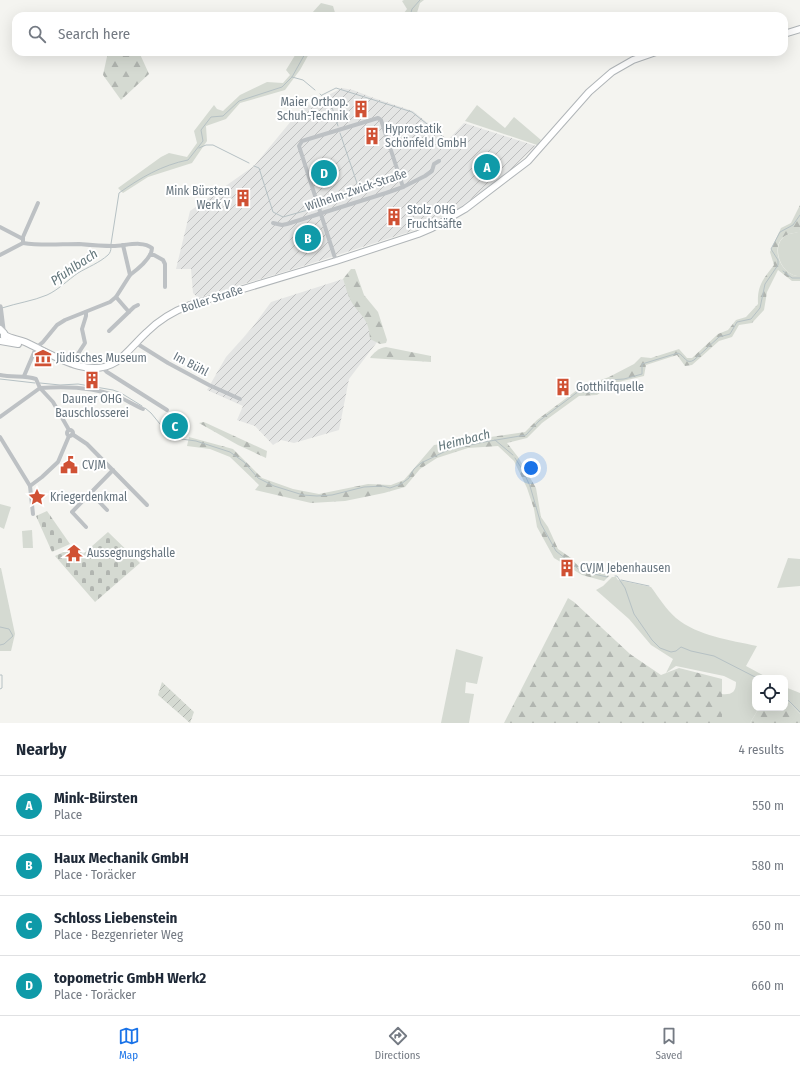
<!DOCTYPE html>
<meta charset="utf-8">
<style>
:root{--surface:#fff;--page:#f2f2f3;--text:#1f2937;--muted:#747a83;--line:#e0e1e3;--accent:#1a73e8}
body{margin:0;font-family:"Fira Sans Condensed",sans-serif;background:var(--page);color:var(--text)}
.controls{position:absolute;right:12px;bottom:12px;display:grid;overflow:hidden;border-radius:8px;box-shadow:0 4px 16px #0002}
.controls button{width:36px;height:36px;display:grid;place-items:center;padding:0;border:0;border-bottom:1px solid var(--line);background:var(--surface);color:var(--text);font:20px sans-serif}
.you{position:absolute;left:531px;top:468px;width:14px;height:14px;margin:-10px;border:3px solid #fff;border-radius:50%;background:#1a73e8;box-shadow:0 0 0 6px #1a73e833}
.badge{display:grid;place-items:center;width:26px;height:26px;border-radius:50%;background:var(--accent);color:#fff;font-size:13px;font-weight:700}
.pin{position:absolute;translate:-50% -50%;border:2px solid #fff;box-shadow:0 1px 4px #0006}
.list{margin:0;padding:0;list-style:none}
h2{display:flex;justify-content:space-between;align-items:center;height:52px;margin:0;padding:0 16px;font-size:17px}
h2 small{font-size:13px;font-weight:400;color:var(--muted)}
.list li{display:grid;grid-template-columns:26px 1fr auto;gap:12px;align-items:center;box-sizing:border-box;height:60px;padding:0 16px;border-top:1px solid var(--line)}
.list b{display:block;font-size:15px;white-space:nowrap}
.list p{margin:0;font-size:13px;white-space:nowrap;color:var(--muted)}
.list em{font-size:13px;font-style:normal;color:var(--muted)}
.icon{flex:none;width:22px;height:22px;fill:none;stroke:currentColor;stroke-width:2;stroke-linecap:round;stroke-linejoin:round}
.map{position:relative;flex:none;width:800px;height:723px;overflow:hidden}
.search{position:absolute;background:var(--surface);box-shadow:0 4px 16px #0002;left:12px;right:12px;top:12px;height:44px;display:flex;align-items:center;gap:10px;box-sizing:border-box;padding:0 14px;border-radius:12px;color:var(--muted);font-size:15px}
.sheet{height:292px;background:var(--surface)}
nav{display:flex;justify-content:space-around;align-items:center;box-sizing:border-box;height:56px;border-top:1px solid var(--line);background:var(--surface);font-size:11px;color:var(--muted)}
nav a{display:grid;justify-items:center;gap:2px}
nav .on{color:var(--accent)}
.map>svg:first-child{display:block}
.industrial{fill:url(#industrial-furrows)}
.green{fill:#d5dad2}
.forest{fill:url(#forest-firs)}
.cemetery{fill:url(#cemetery-stones)}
.garden{fill:url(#garden-furrows)}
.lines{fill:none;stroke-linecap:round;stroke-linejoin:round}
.stream{stroke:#b6c1c4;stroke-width:1}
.secondary-casing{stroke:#b0b5b8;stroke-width:8}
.minor{stroke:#bdc1c4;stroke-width:4}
.tertiary{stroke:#bdc1c4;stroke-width:5.5}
.secondary{stroke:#fff;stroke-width:6}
.labels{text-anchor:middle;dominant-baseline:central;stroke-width:4;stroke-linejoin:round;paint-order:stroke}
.poi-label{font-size:12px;fill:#66747e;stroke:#fff;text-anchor:start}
.street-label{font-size:12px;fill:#66747e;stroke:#fff}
.water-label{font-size:13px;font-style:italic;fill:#62767b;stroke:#fff}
</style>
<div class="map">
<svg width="800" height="723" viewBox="0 0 800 723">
<defs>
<pattern id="industrial-furrows" width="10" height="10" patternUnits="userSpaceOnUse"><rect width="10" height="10" fill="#e4e5e4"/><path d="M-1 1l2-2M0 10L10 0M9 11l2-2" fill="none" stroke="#bdbebe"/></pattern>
<pattern id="forest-firs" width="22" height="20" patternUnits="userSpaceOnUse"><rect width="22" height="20" fill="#d5dad2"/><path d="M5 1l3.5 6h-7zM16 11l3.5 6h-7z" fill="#b1b5b0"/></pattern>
<pattern id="cemetery-stones" width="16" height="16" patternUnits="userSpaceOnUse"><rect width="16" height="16" fill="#d5dad2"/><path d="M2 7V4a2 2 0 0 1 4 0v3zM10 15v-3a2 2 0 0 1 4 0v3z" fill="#b1b5b0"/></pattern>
<pattern id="garden-furrows" width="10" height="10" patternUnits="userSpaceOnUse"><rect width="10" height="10" fill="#d5dad2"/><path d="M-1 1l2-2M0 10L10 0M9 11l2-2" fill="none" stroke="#b1b5b0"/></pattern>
</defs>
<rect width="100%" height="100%" fill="#f4f4f0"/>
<g class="industrial">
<polygon points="342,88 353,90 371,97 413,111 448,140 464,123 536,146 512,169 456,210 412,231 300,267 198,298 193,293 191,269 176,269 190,211 254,166 301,109"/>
<polygon points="343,279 350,298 364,317 370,328 370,338 377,342 349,379 339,430 294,443 281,440 273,445 255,426 237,420 243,406 207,390 226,357 252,328 271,302"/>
</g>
<g class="green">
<polygon points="404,0 424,0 420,3 416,16 377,16 380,13 404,13 407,9 402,1"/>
<polygon points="321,3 333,6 336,16 312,16 312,13"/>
<polygon points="297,52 310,52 300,70 285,90 240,103 226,119 206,126 207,141 192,163 148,177 123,193 118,188 161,157 169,153 187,157 197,143 194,131 214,105 217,109 223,111 240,95 267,82 283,83 290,75 286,70"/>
<polygon points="477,105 505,128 514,117 541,140 537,145 465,121"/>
<path d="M800,228V276C780,277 768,242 789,234C792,233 796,233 798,232Z"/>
<polygon points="0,504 11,507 4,529 0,527"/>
<polygon points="32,530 33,548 23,548 22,531"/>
<polygon points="788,558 800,559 800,586 777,588"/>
<polygon points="0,568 1,568 15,634 11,651 0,651"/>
<path d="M612,577H616L618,580L651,587C659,598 666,609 676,618C698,636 730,640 757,646L746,666L768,678H755V708H759L750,723H722L721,694C731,695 736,693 736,682L724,676L676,666L666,673L673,659L651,645L629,619L596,590L603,586Z"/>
<polygon points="456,649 483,657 477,684 466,682 465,693 474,694 469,723 441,723"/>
<polygon points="785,687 800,693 800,714 790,703 785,702"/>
</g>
<g class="forest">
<polygon points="108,52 139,52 149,74 121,100 103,75"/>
<path d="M800,205V228L799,232C796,233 792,233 789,234C767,242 780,277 800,276V281H792L778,270L767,292L764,310L752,323L739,325L732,337L719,341L692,365L685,366L677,355L646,365L644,376L614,383L597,395L579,396L542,423L527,438L507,443L518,457L536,488L541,517L548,527L558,549L571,558L580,568C591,567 600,569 609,576L604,581L582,575L554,558L537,527L534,509L527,488L514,461L498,446L468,448L437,458L420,469L405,487L384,493L345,501L311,503L255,490L259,485L230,457L210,449L187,446L189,437L233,449L262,478L293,489L319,494L368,484L391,485L404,480L434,445L525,432L537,420L581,387L609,377L634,364L641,357L651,358L679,349L687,358H692L718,334L728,330L736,320L746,317L758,304C757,286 763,279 774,265L770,252L781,228L791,223Z"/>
<path d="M351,269H355L364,295L378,312L387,340L386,343L380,344L370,339C369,315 357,315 349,297C347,292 345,285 343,279Z"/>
<path d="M386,347L431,356V362L370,358C374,352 379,348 386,347Z"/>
<polygon points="204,422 267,451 266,458 238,445 199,423"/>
<polygon points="568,598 574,602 630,654 661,675 679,668 722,679 722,723 504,723"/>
<polygon points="785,702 790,703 800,714 800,723 750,723 759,708 785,708"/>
</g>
<g class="cemetery">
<polygon points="47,511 70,544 52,552 36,516"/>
<polygon points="108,532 140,563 95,602 55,556 76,546 83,554"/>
</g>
<polygon class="garden" points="162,682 194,712 190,723 158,695"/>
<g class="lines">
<g class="stream">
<polyline points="410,16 412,9 420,0"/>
<polyline points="292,77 303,80 315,90"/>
<polyline points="320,94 331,104 338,126"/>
<polyline points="322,95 336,88 412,112 442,136"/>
<polyline points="340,133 360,192"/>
<polyline points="199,148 206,145 213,145 249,163"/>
<polyline points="254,166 259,168 273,212 283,217 315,208"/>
<path d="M111,244L119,193C140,178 162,165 188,160L203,141L201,130L211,117L223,116L239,101L282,87L292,77L306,52"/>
<polyline points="783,271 792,278 800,278"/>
<path d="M2,308C17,303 33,301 47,295C58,290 68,280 78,273C88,267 99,263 108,255C110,253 111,251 111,247"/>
<polyline points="0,379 35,383"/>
<polyline points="40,383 60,385 78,384 113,390 121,393 142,406"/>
<path d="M145,408L151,413L169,435L174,438L196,441L230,452L244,462L258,478L274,486L303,495L317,496L332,495L364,487L383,486L390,488L401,484L409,478L414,469L421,463L448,450L484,442L526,435L539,421L579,391C597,394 598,395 609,380L624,379L642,374V364L678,353C685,356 686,365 694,360L719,337L730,334L737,322L751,319L760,308L765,284L778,265V260L771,249L780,232L793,225L800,215"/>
<polyline points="495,440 513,455"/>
<polyline points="515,458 522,469 530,486 541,524 556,551 581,571 607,577"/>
<polyline points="615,576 617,576 625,588 634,614 652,640 660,648 671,652 676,651 681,647 691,651 714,656 757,678"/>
<polyline points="621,580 649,586"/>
<polyline points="0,627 9,629 13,636 4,644 0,645"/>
<polyline points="0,675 2,675 2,688 0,689"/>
<polyline points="785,697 800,712"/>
</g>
<g class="secondary-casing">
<g id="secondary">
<polyline points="784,34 800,29"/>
<polyline points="0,329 4,333 4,337"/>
<path d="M5,335C11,339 18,339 25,342C50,353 88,380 116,362C127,354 137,341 147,332C159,320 174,311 190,305L336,261L418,234L432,228L465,209L528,161L589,92L612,72L633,60L656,52"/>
<polyline points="0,341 18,344"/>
</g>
</g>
<g class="minor">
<polyline points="273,223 282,225 287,224 386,193 403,187 425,176 432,171 434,164 439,161"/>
<polyline points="0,227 23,239"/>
<path d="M23,243C42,246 60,244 79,244C90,245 102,246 113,246C125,246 142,240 152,248C152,258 138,269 130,275"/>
<polyline points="23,243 23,237 38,203"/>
<polyline points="0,255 23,243"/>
<polyline points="150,255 154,255 163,260 165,264 165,287"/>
<polyline points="336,261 299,146 302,141 378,118 381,120 403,187"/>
<polyline points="116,297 129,312"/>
<polyline points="109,331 134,307 138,305"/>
<polyline points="136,343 168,363 209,385 240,399"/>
<polyline points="72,363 85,343 82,329 86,316 86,312"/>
<polyline points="102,367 107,372 167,410"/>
<path d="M0,375C12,378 24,375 36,379L40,388L53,402L69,430"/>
<polyline points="24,376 36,348 43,342 57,325 65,320 110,302 116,297 130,275 123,245"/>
<path d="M40,388C66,386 93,387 117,396C126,400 134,405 143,409"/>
<polyline points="0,417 40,388"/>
<circle cx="70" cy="433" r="3"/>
<polyline points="72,434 87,444 147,505"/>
<polyline points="0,437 30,486 33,514"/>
<polyline points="30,486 42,477 58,462 69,436"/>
<polyline points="91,493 107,510"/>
<polyline points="86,527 72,512 113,470"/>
</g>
<polyline class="tertiary" points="0,307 3,331"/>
<use href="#secondary" class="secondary"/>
</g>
<defs>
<g id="building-bare" transform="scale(1.38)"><path d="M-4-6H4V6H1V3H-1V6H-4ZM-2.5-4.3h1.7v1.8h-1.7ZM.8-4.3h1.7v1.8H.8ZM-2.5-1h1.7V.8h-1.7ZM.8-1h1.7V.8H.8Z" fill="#d05134" stroke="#fff" stroke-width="2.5" paint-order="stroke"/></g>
<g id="museum-bare" transform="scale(1.38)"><path d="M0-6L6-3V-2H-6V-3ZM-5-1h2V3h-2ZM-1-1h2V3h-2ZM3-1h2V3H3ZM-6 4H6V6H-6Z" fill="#d05134" stroke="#fff" stroke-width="2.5" paint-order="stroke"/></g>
<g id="civic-bare" transform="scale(1.38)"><path d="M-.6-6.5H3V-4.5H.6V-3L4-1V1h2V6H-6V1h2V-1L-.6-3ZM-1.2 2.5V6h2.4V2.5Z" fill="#d05134" stroke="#fff" stroke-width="2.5" paint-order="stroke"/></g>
<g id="sight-bare" transform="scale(1.38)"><path d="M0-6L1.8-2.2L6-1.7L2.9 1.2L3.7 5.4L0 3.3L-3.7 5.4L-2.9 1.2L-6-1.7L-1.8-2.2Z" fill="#d05134" stroke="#fff" stroke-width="2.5" paint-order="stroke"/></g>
<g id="temple-bare" transform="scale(1.38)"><path d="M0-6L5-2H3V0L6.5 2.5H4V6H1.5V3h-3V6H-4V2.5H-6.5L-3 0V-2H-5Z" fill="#d05134" stroke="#fff" stroke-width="2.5" paint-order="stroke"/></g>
</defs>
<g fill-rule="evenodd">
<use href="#building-bare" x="361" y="109"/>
<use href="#building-bare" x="372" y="136"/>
<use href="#building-bare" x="243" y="198"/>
<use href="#building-bare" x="394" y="217"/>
<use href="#museum-bare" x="43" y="358"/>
<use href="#building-bare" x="92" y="380"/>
<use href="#building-bare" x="563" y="387"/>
<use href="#civic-bare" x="69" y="465"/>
<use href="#sight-bare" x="37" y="497"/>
<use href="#temple-bare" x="74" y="553"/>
<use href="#building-bare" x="567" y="568"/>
</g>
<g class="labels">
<g class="poi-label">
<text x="348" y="102" text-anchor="end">Maier Orthop.<tspan x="348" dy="14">Schuh-Technik</tspan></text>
<text x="385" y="129">Hyprostatik<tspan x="385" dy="14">Schönfeld GmbH</tspan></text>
<text x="230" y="191" text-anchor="end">Mink Bürsten<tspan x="230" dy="14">Werk V</tspan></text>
<text x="407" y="210">Stolz OHG<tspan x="407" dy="14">Fruchtsäfte</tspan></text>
<text x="56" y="358">Jüdisches Museum</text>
<text x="576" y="387">Gotthilfquelle</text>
<text x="92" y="399" text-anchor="middle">Dauner OHG<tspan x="92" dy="14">Bauschlosserei</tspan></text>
<text x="82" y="465">CVJM</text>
<text x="50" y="497">Kriegerdenkmal</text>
<text x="87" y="553">Aussegnungshalle</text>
<text x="580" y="568">CVJM Jebenhausen</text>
</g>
<g class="street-label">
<text transform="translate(356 190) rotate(-19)">Wilhelm-Zwick-Straße</text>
<text transform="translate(212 299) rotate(-18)">Boller Straße</text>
<text transform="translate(191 364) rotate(28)">Im Bühl</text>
</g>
<g class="water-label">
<text transform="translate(74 267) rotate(-34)">Pfuhlbach</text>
<text transform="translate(464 440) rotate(-14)">Heimbach</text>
</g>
</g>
</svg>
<div class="controls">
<button><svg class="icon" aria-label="locate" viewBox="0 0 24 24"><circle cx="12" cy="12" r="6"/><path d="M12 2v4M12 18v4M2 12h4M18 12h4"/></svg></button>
</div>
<div class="you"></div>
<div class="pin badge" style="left:487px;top:167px;background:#0f9aa8">A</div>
<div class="pin badge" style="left:308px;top:238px;background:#0f9aa8">B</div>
<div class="pin badge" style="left:175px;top:426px;background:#0f9aa8">C</div>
<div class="pin badge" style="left:324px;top:173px;background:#0f9aa8">D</div>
<div class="search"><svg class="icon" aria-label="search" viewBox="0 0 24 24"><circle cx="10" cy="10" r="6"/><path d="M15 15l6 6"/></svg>Search here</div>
</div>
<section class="sheet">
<h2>Nearby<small>4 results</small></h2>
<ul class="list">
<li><span class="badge" style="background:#0f9aa8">A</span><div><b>Mink-Bürsten</b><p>Place</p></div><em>550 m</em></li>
<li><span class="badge" style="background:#0f9aa8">B</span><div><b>Haux Mechanik GmbH</b><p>Place · Toräcker</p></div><em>580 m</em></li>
<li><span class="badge" style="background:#0f9aa8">C</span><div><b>Schloss Liebenstein</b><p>Place · Bezgenrieter Weg</p></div><em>650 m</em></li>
<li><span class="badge" style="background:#0f9aa8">D</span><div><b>topometric GmbH Werk2</b><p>Place · Toräcker</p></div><em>660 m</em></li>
</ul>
</section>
<nav>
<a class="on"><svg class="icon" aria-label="map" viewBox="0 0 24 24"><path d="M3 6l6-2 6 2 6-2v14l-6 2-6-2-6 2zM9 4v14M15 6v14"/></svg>Map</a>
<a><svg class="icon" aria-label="directions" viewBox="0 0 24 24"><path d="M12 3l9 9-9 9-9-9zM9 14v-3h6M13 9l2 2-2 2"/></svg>Directions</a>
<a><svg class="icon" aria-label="saved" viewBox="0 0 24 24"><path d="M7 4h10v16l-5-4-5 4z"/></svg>Saved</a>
</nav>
